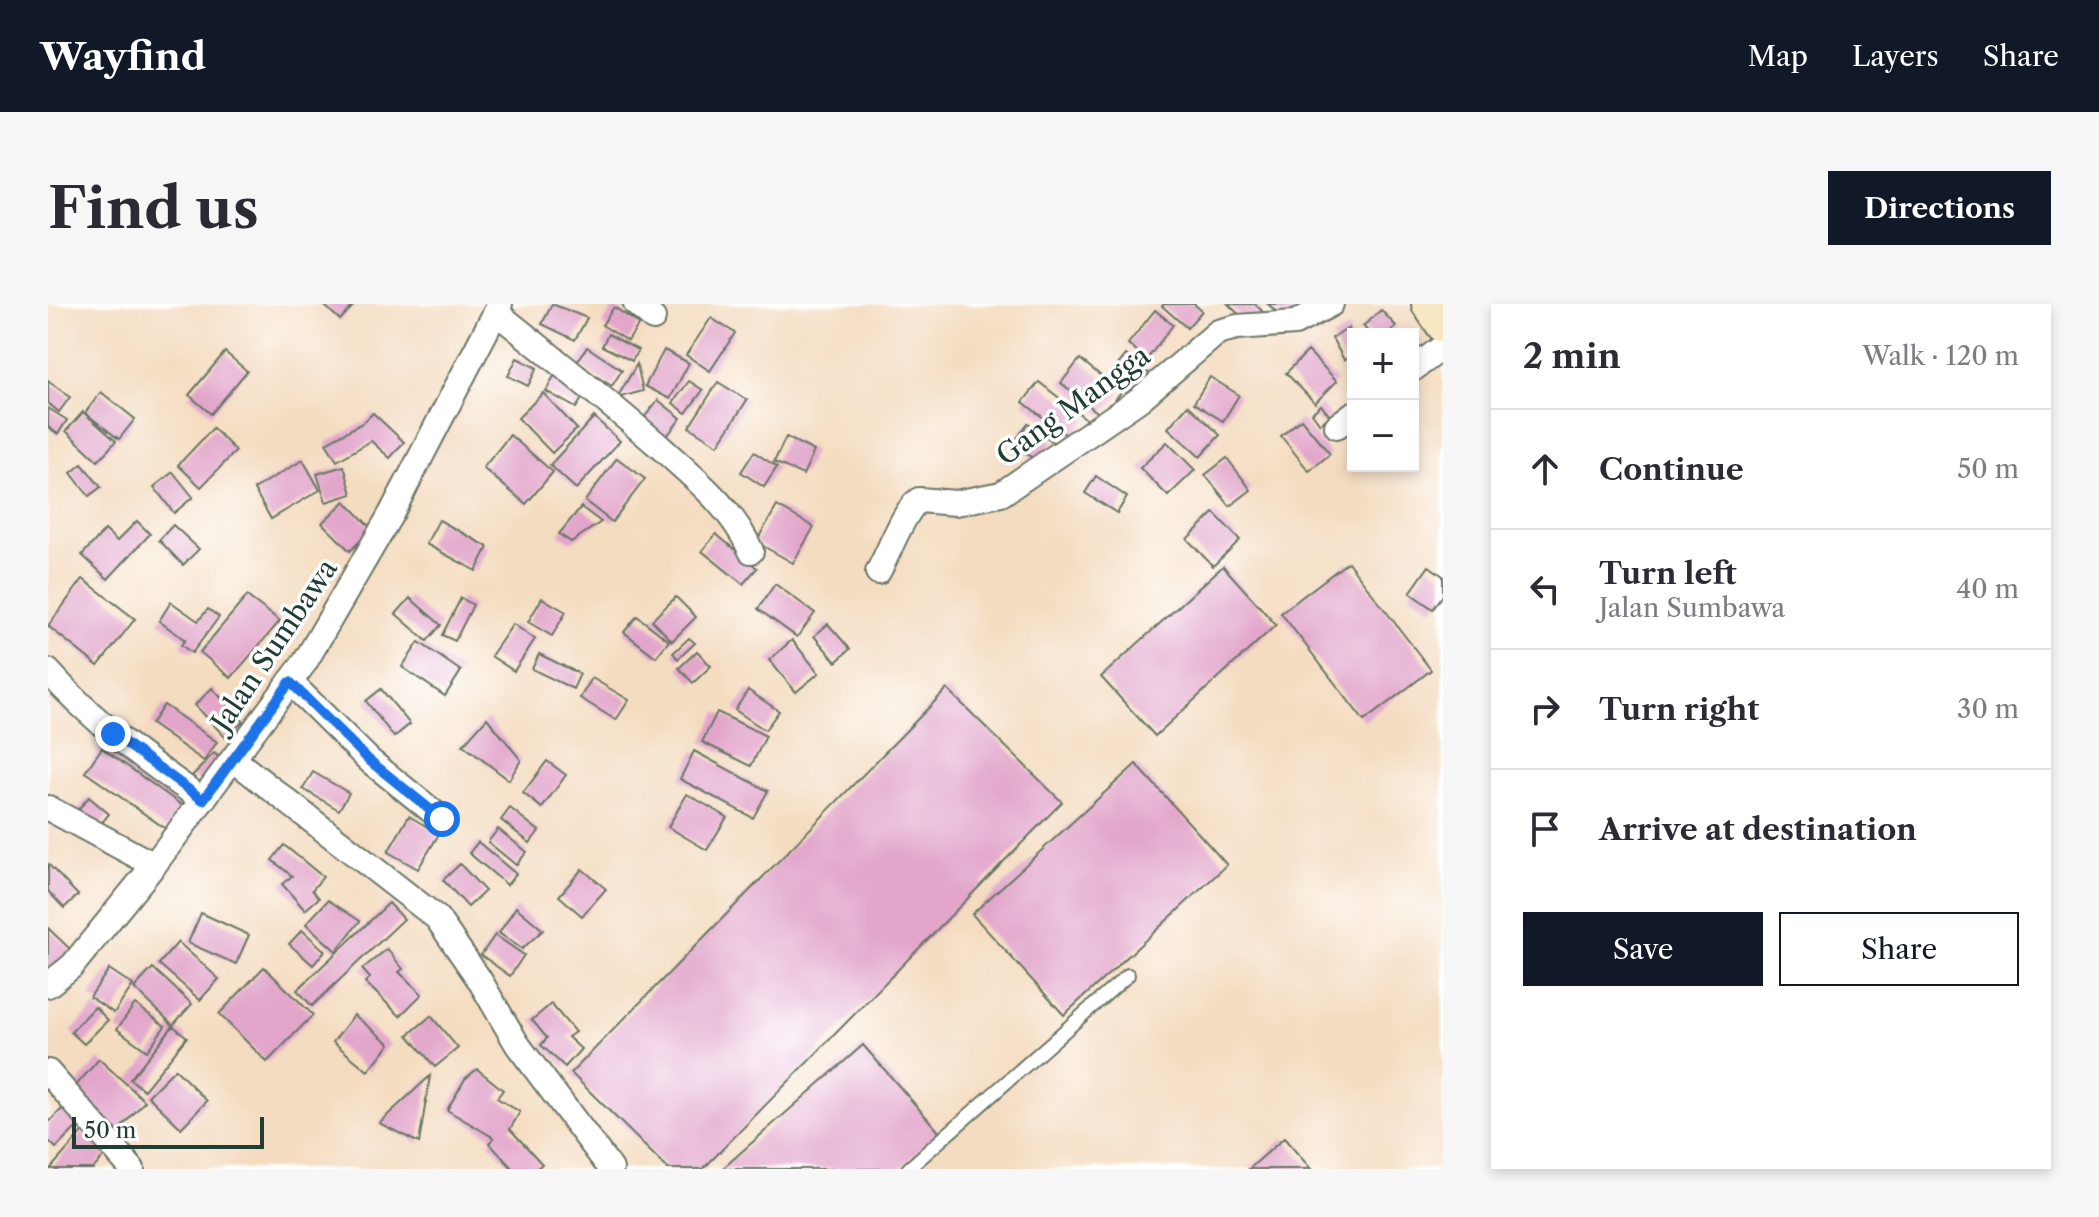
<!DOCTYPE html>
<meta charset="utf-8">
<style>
:root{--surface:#fff;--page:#f7f7f7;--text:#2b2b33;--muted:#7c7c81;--line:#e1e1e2;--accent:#111827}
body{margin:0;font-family:"Libre Caslon Text",serif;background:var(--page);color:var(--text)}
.controls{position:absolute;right:24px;top:24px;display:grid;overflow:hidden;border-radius:0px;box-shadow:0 4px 12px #0003}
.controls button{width:72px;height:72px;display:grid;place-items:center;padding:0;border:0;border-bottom:2px solid var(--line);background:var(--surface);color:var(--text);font:40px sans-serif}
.scale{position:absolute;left:24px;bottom:20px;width:192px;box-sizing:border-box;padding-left:8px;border:4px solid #1f3d34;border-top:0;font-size:22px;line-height:28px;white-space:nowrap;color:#1f3d34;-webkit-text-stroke:6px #fff;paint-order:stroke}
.stop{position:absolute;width:24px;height:24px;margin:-18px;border:6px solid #1a73e8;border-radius:50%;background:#fff}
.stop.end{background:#1a73e8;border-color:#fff;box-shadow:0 2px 8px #0008}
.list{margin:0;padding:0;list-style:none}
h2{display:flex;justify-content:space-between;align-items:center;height:104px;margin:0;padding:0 32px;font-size:34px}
h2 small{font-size:26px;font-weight:400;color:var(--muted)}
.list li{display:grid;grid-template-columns:52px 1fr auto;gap:24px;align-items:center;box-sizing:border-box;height:120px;padding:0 32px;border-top:2px solid var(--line)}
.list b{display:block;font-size:30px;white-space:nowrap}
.list p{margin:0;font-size:26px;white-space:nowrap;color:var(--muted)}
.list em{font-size:26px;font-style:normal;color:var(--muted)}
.actions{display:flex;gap:16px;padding:24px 32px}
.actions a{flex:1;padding:18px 0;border:2px solid var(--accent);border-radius:0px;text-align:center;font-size:28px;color:var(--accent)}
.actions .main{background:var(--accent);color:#fff}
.icon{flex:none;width:44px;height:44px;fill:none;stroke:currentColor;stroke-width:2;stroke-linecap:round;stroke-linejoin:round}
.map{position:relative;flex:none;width:1395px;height:865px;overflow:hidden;border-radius:0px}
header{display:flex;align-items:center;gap:48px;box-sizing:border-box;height:112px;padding:0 40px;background:var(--accent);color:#fff}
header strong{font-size:38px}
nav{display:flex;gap:44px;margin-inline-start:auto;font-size:28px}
.intro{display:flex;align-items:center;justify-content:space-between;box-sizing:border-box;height:192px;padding:0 48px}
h1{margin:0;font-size:56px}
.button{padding:20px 36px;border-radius:0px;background:var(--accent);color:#fff;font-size:28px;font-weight:700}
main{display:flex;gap:48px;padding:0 48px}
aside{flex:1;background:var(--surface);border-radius:0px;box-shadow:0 4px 12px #0003}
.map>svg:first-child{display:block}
.building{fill:#e2a6cb}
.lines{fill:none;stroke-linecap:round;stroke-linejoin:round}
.lane-casing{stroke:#6a7565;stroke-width:16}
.street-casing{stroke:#6a7565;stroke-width:28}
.secondary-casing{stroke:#6a7565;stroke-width:36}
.lane{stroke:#fff;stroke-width:12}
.street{stroke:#fff;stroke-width:24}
.secondary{stroke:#f7e8c3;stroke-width:32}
.route{stroke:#1a73e8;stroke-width:10}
.labels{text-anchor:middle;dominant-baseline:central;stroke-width:7;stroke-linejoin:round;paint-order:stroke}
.street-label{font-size:28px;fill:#1f3d34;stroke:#fff}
</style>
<header>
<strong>Wayfind</strong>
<nav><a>Map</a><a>Layers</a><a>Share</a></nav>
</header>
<div class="intro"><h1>Find us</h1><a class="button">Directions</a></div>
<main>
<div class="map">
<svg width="1395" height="865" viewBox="0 0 1395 865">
<rect width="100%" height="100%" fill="#fff"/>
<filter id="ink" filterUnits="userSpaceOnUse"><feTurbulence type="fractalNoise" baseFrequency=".0125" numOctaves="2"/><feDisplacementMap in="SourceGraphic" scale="16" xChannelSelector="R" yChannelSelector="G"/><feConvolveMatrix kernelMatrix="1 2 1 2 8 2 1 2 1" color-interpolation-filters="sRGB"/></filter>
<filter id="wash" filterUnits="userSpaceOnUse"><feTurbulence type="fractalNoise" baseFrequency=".006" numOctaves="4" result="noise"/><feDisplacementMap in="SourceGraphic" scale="32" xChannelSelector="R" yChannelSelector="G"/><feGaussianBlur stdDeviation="1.8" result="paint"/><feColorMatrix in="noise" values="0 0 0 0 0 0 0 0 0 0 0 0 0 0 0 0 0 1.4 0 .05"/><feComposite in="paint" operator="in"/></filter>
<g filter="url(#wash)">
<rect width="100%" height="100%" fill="#f4dcc0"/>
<g id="blocks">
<g class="building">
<polygon points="275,0 307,0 292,16"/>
<polygon points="504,0 539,14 527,36 494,20"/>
<polygon points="1116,0 1146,0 1154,7 1139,24 1114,2"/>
<polygon points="1180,0 1207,0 1214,7 1201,20"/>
<polygon points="1220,0 1257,0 1240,19"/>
<polygon points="566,3 591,20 580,37 554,21"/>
<polygon points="1107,6 1125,21 1099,55 1080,40"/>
<polygon points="1333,6 1348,22 1340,30 1322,30 1315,22"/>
<polygon points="663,14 687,29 662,67 638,51"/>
<polygon points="1301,24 1305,51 1296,56 1284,34"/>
<polygon points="560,30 590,46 584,57 554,42"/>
<polygon points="539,43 574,66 564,82 528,60"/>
<polygon points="616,46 641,59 622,95 597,82"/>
<polygon points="1260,47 1289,77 1267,99 1238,69"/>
<polygon points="177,48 199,67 163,110 141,91"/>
<polygon points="1078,51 1104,72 1089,92 1062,71"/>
<polygon points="469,54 489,64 480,82 460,72"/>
<polygon points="1032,55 1073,88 1054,112 1013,79"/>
<polygon points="589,60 595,87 569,94"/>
<polygon points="506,72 537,90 528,104 498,87"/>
<polygon points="1162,73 1191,91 1175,117 1146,99"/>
<polygon points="0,77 22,93 11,108 0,99"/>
<polygon points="641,77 655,86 638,109 625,99"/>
<polygon points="670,78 699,96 670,141 641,123"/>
<polygon points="991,78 1038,115 1023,135 975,98"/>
<polygon points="53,88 87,115 71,135 37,109"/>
<polygon points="495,89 529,125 504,149 470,114"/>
<polygon points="610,96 633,114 615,137 592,119"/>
<polygon points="1140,101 1172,131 1152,153 1120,124"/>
<polygon points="1273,101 1282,112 1272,120 1264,109"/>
<polygon points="0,104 19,116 10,130 0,123"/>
<polygon points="35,108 68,137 50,157 18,127"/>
<polygon points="325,109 356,138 342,154 323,137 289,157 278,139 316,118"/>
<polygon points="546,113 572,137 528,185 502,161"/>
<polygon points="1253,115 1282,150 1261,167 1233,132"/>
<polygon points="980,119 1005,138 990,158 965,140"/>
<polygon points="165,124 188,147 153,183 130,161"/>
<polygon points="462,131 505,168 478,200 435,164"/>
<polygon points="738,133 766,147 755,171 726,158"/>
<polygon points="1119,138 1147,166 1120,192 1092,164"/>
<polygon points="706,148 729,163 716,183 693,168"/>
<polygon points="569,154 597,175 564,218 537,197"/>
<polygon points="1179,154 1203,186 1182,202 1157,171"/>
<polygon points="255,156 272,186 223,215 206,185"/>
<polygon points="34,160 53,183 41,192 23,169"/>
<polygon points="296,162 304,190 278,198 269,170"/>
<polygon points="125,168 145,193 126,209 106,183"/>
<polygon points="1048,172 1079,193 1069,209 1037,189"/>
<polygon points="297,197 324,225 302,247 274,219"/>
<polygon points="729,202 766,223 745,259 708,238"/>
<polygon points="533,203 553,218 523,238 511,230"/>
<polygon points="1166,209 1192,236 1165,262 1139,235"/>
<polygon points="391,216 440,243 428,267 378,240"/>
<polygon points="89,217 102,230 60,275 34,251 57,226 69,237"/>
<polygon points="125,221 151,245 135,261 111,236"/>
<polygon points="668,230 709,264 695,280 654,247"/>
<polygon points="1300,258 1383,366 1316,417 1233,309"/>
<polygon points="1175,262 1228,321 1107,432 1053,373"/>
<polygon points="1381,262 1395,272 1395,291 1385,305 1362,289"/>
<polygon points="35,275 87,315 50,362 0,322"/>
<polygon points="727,280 767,309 749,333 710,305"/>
<polygon points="199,292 232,317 183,374 152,348"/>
<polygon points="628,293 648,313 624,337 604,316"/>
<polygon points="362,294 393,321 379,337 348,310"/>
<polygon points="413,294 425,301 407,337 394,331"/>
<polygon points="494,294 518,308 504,332 480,318"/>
<polygon points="123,298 150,317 160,305 171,313 144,349 133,341 137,336 111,317"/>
<polygon points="589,312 621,337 608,353 576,328"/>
<polygon points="465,320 487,335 466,367 443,352"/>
<polygon points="780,320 802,345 788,358 766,332"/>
<polygon points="641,334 647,339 630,355 625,349"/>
<polygon points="744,336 771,369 748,388 721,356"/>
<polygon points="371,338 413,367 397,392 354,363"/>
<polygon points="649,347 663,362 645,379 631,364"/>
<polygon points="491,350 532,370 525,385 484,365"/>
<polygon points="544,374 581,396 568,416 532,394"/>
<polygon points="164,384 195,417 178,434 147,401"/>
<polygon points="333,385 362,420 346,433 318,397"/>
<polygon points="899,385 1014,498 655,865 620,865 523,769"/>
<polygon points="700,386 731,407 717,426 687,406"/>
<polygon points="116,401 169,438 156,457 103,420"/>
<polygon points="669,408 718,432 703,462 654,438"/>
<polygon points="439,414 473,456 461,476 415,441"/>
<polygon points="54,444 135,502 118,525 37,468"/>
<polygon points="646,447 720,487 705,514 632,475"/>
<polygon points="166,449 176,457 156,481 144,472"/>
<polygon points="499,457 518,471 494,504 475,489"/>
<polygon points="1088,460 1179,561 1016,711 924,610"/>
<polygon points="265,468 301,489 291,506 255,485"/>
<polygon points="639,490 679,513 659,546 620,523"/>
<polygon points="41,493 61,510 48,526 27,509"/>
<polygon points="462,504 491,527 482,539 453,516"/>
<polygon points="361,512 391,530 370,565 340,548"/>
<polygon points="450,525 479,548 468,561 440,538"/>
<polygon points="430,538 468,570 459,581 421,549"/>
<polygon points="236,541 275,573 264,586 271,594 257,606 234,580 244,572 224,556"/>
<polygon points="0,560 30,591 16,604 0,587"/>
<polygon points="412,560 437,587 420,603 395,576"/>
<polygon points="534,565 558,585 534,612 511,592"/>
<polygon points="280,596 312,617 288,647 258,620"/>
<polygon points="341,599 356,615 264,702 249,686"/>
<polygon points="468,603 495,626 474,645 451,629"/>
<polygon points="153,609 201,631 188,660 140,639"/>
<polygon points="0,624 24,647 5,668 0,664"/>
<polygon points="254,626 277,647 265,661 241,640"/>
<polygon points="447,631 476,651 462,672 433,651"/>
<polygon points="130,638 171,675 152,696 111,660"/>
<polygon points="339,645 355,665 351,668 374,690 352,712 317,678 322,674 314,665"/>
<polygon points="216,663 265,711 219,758 171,710"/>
<polygon points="105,664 144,700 125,721 86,684"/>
<polygon points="61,665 85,681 66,709 42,693"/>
<polygon points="87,700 117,722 99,747 69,725"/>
<polygon points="503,700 527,728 520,733 533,745 517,763 493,741 499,734 484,716"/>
<polygon points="47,703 60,716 36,740 23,728"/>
<polygon points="306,711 342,740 320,767 285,738"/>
<polygon points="383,712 410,744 387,763 360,731"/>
<polygon points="125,722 139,733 96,786 82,775"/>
<polygon points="815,741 892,829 851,865 674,865"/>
<polygon points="51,755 97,797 70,827 25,785"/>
<polygon points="127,765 159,797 133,824 100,792"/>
<polygon points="429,765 455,786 449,794 472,808 462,825 494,860 488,865 465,865 441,839 446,834 399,806 417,775"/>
<polygon points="382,772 371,839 331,819"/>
<polygon points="20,799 37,815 8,844 0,836 0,819"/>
<polygon points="40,822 64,843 45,865 2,865"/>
<polygon points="1236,834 1263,865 1201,865"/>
</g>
</g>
</g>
<g filter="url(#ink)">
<use href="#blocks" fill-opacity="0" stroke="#6a7565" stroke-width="2"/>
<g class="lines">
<g class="lane-casing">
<polyline id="lane" points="860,865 1080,671"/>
</g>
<g class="street-casing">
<g id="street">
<polyline points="588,0 605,14"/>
<path d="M449,9C504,53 558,96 611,142C646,174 684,203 703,247"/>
<polyline points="1365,65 1395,43"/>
<polyline points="1289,122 1305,110"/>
<path d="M830,268C841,249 855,207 871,196L908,199L953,190L1092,95L1170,28L1189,23L1247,19L1283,0"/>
<path d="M0,367C45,418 99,457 155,496"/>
<polyline points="242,378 322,457 394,515"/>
<polyline points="185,455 389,614 431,675 469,740 563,865"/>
<polyline points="0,504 106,561"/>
<polyline points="0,681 24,662 106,561 257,358 343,210 452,0"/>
<polyline points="0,768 84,865"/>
</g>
</g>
<g class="secondary-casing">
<polyline id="secondary" points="1380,0 1395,22"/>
</g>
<use href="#lane" class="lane"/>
<use href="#street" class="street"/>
<use href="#secondary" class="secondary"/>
</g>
</g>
<g class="lines" filter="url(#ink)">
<polyline class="route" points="65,430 155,496 242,378 322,457 394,515"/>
</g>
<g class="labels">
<g class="street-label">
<text transform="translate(1025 101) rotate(-36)">Gang Mangga</text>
<text transform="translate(226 341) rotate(-56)">Jalan Sumbawa</text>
</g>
</g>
</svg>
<div class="controls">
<button>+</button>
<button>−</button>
</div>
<div class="scale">50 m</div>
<div class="stop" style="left:394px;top:515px"></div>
<div class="stop end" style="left:65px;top:430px"></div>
</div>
<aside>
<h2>2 min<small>Walk · 120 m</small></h2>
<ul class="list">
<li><svg class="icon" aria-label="ahead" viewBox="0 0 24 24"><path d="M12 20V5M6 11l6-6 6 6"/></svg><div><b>Continue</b></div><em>50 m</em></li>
<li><svg class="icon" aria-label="left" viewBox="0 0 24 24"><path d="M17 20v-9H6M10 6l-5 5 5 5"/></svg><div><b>Turn left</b><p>Jalan Sumbawa</p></div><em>40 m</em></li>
<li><svg class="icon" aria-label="right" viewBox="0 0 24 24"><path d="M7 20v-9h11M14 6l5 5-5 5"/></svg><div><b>Turn right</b></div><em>30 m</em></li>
<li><svg class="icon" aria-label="arrive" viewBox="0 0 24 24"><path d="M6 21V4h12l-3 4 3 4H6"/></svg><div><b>Arrive at destination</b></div></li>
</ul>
<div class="actions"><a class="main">Save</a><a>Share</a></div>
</aside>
</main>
